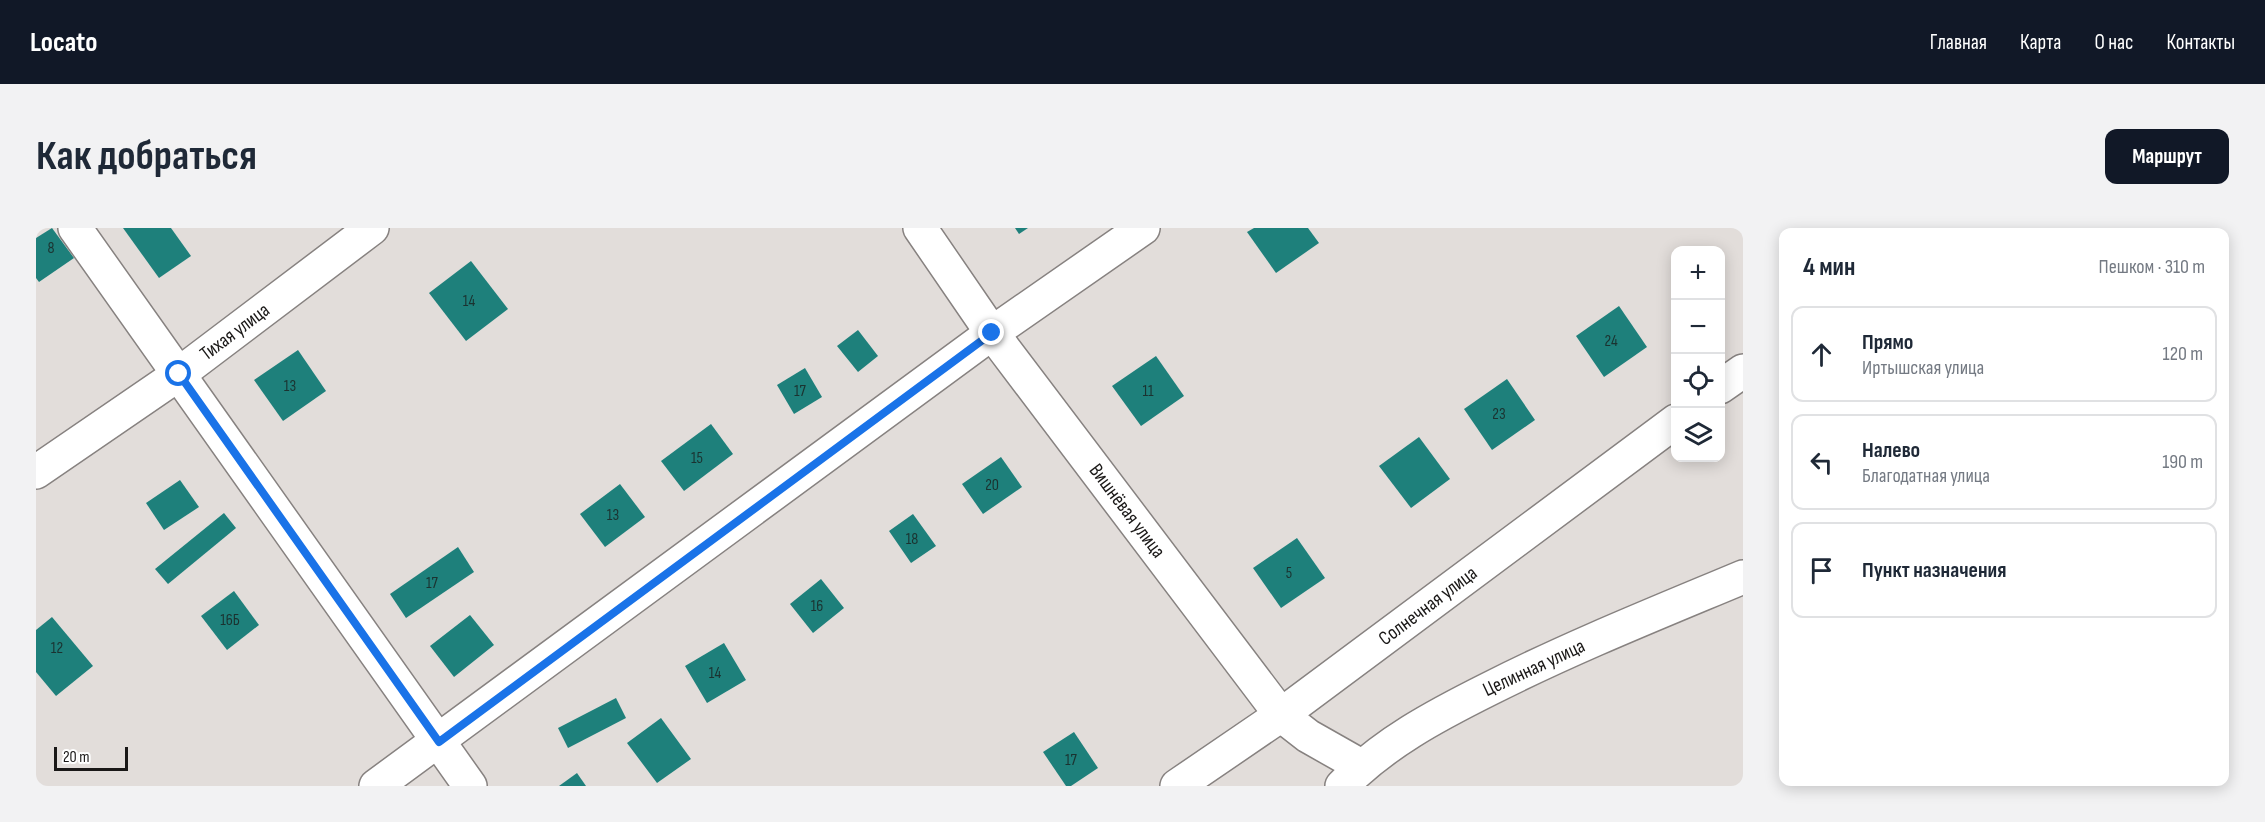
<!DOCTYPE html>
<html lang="ru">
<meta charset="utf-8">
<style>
:root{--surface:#fff;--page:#f2f2f3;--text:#1f2937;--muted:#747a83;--line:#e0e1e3;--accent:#111827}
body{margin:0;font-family:"Sofia Sans Condensed",sans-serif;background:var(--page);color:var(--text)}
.controls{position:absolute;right:18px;top:18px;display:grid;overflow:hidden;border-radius:12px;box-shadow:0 3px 15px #0003}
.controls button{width:54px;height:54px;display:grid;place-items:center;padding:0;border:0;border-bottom:2px solid var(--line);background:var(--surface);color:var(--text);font:30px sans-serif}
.scale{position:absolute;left:18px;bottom:15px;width:74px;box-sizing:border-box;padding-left:6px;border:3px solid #1a1817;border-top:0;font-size:16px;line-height:21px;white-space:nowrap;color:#1a1817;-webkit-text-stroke:4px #fff;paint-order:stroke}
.stop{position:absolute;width:18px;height:18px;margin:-14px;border:4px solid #1a73e8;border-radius:50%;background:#fff}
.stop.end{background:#1a73e8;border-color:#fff;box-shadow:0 2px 6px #0008}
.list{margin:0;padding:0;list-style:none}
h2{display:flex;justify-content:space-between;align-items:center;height:78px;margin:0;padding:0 24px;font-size:26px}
h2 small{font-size:20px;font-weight:400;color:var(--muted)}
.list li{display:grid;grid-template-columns:39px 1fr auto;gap:18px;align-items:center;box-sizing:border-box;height:96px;margin:0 12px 12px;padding:0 12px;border:2px solid var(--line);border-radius:12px}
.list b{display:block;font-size:22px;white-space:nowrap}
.list p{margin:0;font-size:20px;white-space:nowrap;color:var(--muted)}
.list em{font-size:20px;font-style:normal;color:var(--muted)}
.icon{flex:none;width:33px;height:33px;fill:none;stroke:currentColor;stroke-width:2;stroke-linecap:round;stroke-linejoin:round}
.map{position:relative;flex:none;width:1707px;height:558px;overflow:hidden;border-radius:12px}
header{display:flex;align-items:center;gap:36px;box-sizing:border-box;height:84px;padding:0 30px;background:var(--accent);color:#fff}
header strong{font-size:28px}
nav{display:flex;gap:33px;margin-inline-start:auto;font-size:21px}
.intro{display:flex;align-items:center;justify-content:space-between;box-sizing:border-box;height:144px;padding:0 36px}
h1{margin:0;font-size:42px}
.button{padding:15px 27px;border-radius:12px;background:var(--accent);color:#fff;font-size:21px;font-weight:700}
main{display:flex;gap:36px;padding:0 36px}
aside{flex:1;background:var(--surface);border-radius:12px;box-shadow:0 3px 15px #0003}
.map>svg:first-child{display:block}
.building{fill:#1e807b}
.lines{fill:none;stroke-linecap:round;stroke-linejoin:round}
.minor-casing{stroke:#878280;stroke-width:36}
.minor{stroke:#fff;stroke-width:33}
.route{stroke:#1a73e8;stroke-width:8}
.labels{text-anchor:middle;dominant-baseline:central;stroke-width:6;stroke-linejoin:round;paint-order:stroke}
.number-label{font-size:16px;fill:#1b3230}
.street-label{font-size:20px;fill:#1a1817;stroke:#fff}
</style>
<header>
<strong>Locato</strong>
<nav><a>Главная</a><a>Карта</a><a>О нас</a><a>Контакты</a></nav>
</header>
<div class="intro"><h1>Как добраться</h1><a class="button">Маршрут</a></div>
<main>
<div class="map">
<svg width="1707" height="558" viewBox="0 0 1707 558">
<rect width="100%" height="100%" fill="#e2ddda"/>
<g class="building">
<polygon points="16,0 38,30 3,54 0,50 0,10"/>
<polygon points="87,0 135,0 155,28 123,50"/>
<polygon points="979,0 992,0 983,6"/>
<polygon points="1218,0 1272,0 1283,15 1240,45 1211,4"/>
<polygon points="435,33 472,81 430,113 393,65"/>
<polygon points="1583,78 1611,119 1568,149 1540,108"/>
<polygon points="822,102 842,128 822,144 801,118"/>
<polygon points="262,122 290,163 247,193 218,152"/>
<polygon points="1120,128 1148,168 1105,198 1076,158"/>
<polygon points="769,140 786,169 758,186 741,157"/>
<polygon points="1471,151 1499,192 1456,222 1428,181"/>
<polygon points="675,196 697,226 648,263 625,233"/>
<polygon points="1383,209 1414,251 1375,280 1343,238"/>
<polygon points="965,229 986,259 947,286 926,256"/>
<polygon points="144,252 163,279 128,302 110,275"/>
<polygon points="584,256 609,289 569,319 544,286"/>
<polygon points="188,285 200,300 132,356 119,341"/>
<polygon points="877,286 900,318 875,335 853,303"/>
<polygon points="1261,310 1289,350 1245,380 1217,340"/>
<polygon points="422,319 438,344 370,390 354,366"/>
<polygon points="785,351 808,380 777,405 754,376"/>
<polygon points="198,363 223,397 191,422 165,388"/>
<polygon points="434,387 458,417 418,449 394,418"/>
<polygon points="16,389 57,438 20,468 0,444 0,402"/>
<polygon points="688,415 710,452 671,475 649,438"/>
<polygon points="580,470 590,490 532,520 522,500"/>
<polygon points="625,490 655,531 621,555 591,515"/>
<polygon points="1038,504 1062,540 1035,558 1030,558 1007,524"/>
<polygon points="541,545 550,558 523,558"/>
</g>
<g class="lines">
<g class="minor-casing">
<g id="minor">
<polyline points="39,0 434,558"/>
<polyline points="884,0 956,105 1245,487 1272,508 1325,538"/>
<polyline points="1684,159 1707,143"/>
<polyline points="0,244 143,146 336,0"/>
<polyline points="340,558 956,105 1107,0"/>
<polyline points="1141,558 1245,487 1640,193"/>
<path d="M1306,558C1348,515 1399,488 1453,461C1536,419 1621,385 1707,349"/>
</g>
</g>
<use href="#minor" class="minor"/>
</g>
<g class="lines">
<polyline class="route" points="143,146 403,514 956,105"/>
</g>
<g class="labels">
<g class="number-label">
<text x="15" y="20">8</text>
<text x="433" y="73">14</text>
<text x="1575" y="113">24</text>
<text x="254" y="158">13</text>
<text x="764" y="163">17</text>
<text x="1112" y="163">11</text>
<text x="1463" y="186">23</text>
<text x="661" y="230">15</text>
<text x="956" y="257">20</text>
<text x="577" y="287">13</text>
<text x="876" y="311">18</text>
<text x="1253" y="345">5</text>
<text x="396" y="355">17</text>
<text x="781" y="378">16</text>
<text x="194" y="392">16Б</text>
<text x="21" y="420">12</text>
<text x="679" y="445">14</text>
<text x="1035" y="532">17</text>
</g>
<g class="street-label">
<text transform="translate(199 104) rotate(-37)">Тихая улица</text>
<text transform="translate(1091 283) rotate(53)">Вишнёвая улица</text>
<text transform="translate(1392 378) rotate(-37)">Солнечная улица</text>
<text transform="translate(1498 440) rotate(-25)">Целинная улица</text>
</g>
</g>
</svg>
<div class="controls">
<button>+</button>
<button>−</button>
<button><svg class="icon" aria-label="locate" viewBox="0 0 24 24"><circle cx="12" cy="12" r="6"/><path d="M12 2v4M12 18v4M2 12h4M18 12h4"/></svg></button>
<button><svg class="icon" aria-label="layers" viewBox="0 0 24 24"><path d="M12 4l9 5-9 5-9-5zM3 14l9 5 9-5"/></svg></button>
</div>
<div class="scale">20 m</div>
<div class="stop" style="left:143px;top:146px"></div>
<div class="stop end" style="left:956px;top:105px"></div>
</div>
<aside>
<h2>4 мин<small>Пешком · 310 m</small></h2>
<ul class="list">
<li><svg class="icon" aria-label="ahead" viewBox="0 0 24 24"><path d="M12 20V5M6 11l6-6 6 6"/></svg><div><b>Прямо</b><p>Иртышская улица</p></div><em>120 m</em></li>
<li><svg class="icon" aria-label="left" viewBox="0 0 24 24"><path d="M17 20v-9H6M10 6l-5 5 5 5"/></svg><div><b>Налево</b><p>Благодатная улица</p></div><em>190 m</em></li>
<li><svg class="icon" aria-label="arrive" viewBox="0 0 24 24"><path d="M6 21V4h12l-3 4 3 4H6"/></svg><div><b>Пункт назначения</b></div></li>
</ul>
</aside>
</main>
